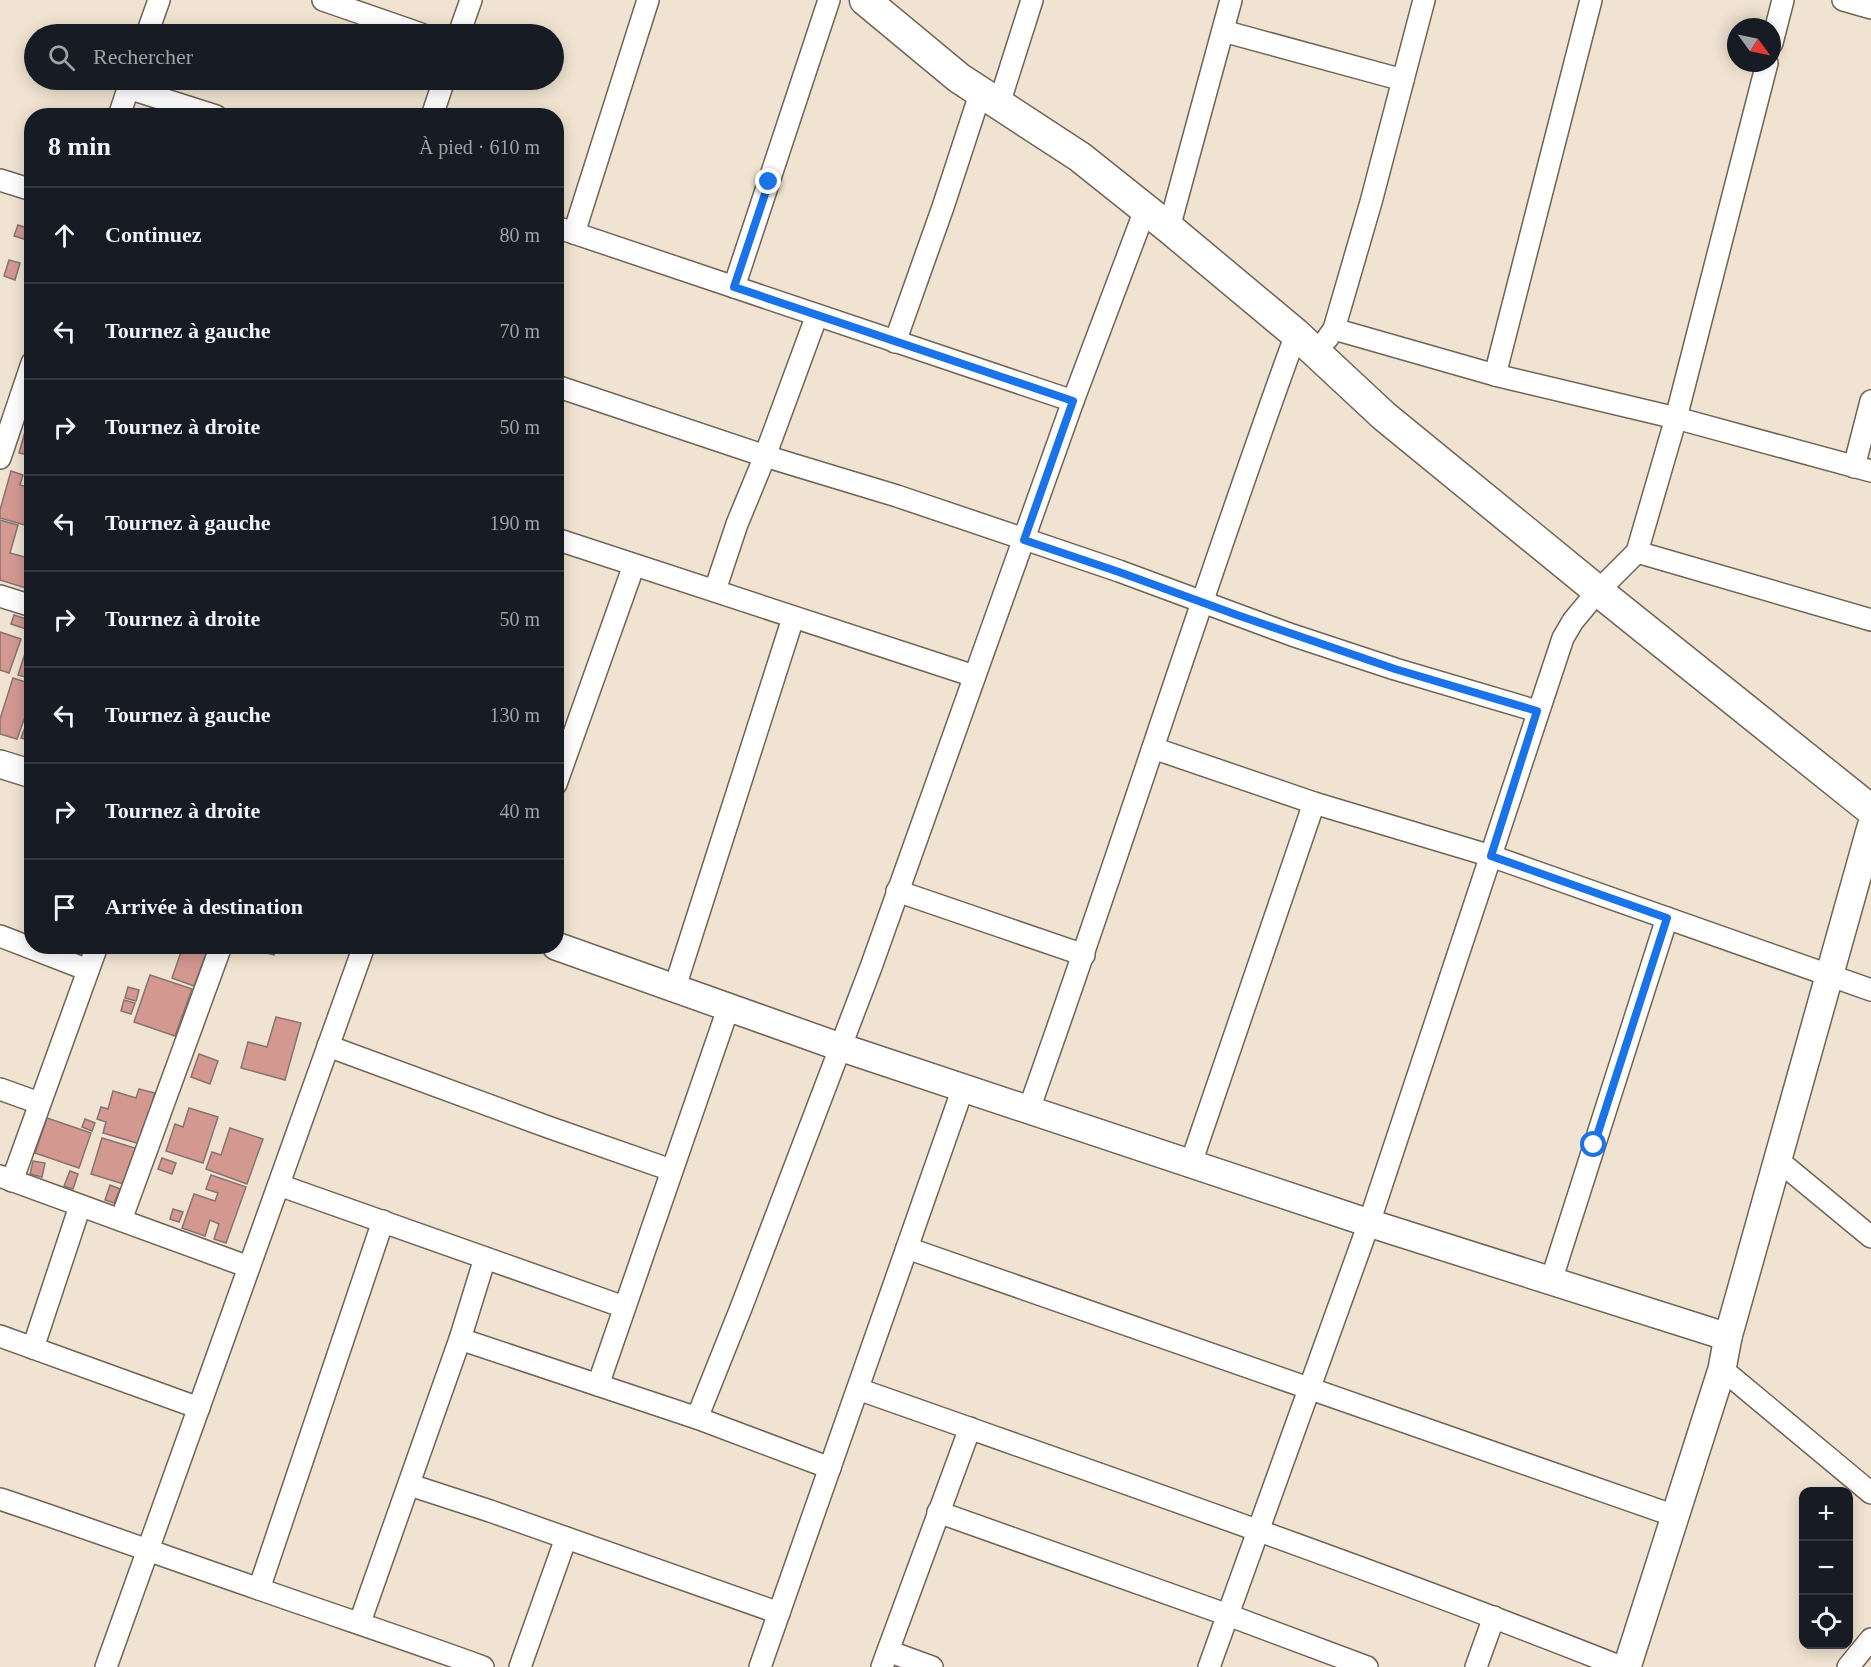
<!DOCTYPE html>
<html lang="fr">
<meta charset="utf-8">
<style>
:root{--surface:#171b24;--page:#20242c;--text:#f1f3f6;--muted:#9ea1a6;--line:#363941}
body{margin:0;font-family:Georgia,serif;background:var(--page);color:var(--text)}
.controls{position:absolute;right:18px;bottom:18px;display:grid;overflow:hidden;border-radius:12px;box-shadow:0 3px 15px #0003}
.controls button{width:54px;height:54px;display:grid;place-items:center;padding:0;border:0;border-bottom:2px solid var(--line);background:var(--surface);color:var(--text);font:30px sans-serif}
.compass{position:absolute;left:1727px;top:18px;width:54px;height:54px;border-radius:50%;background:var(--surface);box-shadow:0 3px 15px #0003;rotate:123deg}
.stop{position:absolute;width:18px;height:18px;margin:-14px;border:4px solid #1a73e8;border-radius:50%;background:#fff}
.stop.end{background:#1a73e8;border-color:#fff;box-shadow:0 2px 6px #0008}
.list{margin:0;padding:0;list-style:none}
h2{display:flex;justify-content:space-between;align-items:center;height:78px;margin:0;padding:0 24px;font-size:26px}
h2 small{font-size:20px;font-weight:400;color:var(--muted)}
.list li{display:grid;grid-template-columns:39px 1fr auto;gap:18px;align-items:center;box-sizing:border-box;height:96px;padding:0 24px;border-top:2px solid var(--line)}
.list b{display:block;font-size:22px;white-space:nowrap}
.list em{font-size:20px;font-style:normal;color:var(--muted)}
.icon{flex:none;width:33px;height:33px;fill:none;stroke:currentColor;stroke-width:2;stroke-linecap:round;stroke-linejoin:round}
.map{position:relative;flex:none;width:1871px;height:1667px;overflow:hidden}
.search{position:absolute;background:var(--surface);box-shadow:0 3px 15px #0003;left:24px;top:24px;width:540px;height:66px;display:flex;align-items:center;gap:15px;box-sizing:border-box;padding:0 21px;border-radius:33px;color:var(--muted);font-size:22px}
.panel{position:absolute;background:var(--surface);box-shadow:0 3px 15px #0003;left:24px;top:108px;width:540px;height:846px;border-radius:24px}
.map>svg:first-child{display:block}
.building{fill:#d39991;stroke:#887370;stroke-width:1.5}
.lines{fill:none;stroke-linecap:round;stroke-linejoin:round}
.minor-casing{stroke:#6f6454;stroke-width:24}
.tertiary-casing{stroke:#6f6454;stroke-width:30}
.secondary-casing{stroke:#6f6454;stroke-width:33}
.minor{stroke:#fff;stroke-width:21}
.tertiary{stroke:#fff;stroke-width:27}
.secondary{stroke:#fff;stroke-width:30}
.route{stroke:#1a73e8;stroke-width:8}
</style>
<div class="map">
<svg width="1871" height="1667" viewBox="0 0 1871 1667">
<rect width="100%" height="100%" fill="#f0e3d1"/>
<g class="building">
<polygon points="18,225 31,229 27,240 14,236"/>
<polygon points="9,260 20,263 15,280 4,276"/>
<polygon points="30,414 32,415 32,456 19,453"/>
<polygon points="11,471 23,475 20,485 32,488 32,527 0,518 0,510"/>
<polygon points="0,520 18,525 10,553 32,559 32,590 0,580"/>
<polygon points="14,615 29,620 26,629 11,624"/>
<polygon points="0,632 21,639 9,673 0,670"/>
<polygon points="32,632 32,679 18,675"/>
<polygon points="13,678 32,684 32,697 17,739 0,734 0,719"/>
<polygon points="32,709 32,741 21,738"/>
<polygon points="176,946 209,946 194,986 172,978 182,949"/>
<polygon points="261,946 276,946 274,955 260,951"/>
<polygon points="150,975 192,989 175,1036 134,1022"/>
<polygon points="128,987 139,990 136,1001 125,998"/>
<polygon points="124,1000 135,1003 131,1014 121,1011"/>
<polygon points="276,1017 301,1023 285,1080 241,1068 248,1042 267,1047"/>
<polygon points="199,1054 218,1061 210,1084 191,1077"/>
<polygon points="139,1089 155,1093 140,1144 103,1133 106,1122 97,1119 101,1107 108,1109 113,1091 136,1098"/>
<polygon points="189,1108 218,1117 203,1163 166,1151 175,1124 183,1127"/>
<polygon points="47,1118 91,1133 79,1168 35,1153"/>
<polygon points="85,1119 95,1123 92,1131 82,1127"/>
<polygon points="230,1128 263,1139 247,1184 206,1169 212,1152 221,1155"/>
<polygon points="102,1138 138,1149 127,1185 91,1174"/>
<polygon points="162,1158 176,1163 172,1174 158,1169"/>
<polygon points="33,1161 45,1163 42,1177 30,1174"/>
<polygon points="70,1171 78,1174 73,1189 64,1186"/>
<polygon points="211,1175 246,1187 226,1243 214,1239 219,1224 210,1220 205,1236 182,1228 194,1194 215,1201 218,1193 206,1189"/>
<polygon points="110,1185 120,1189 114,1203 105,1200"/>
<polygon points="173,1209 183,1212 179,1222 170,1219"/>
</g>
<g class="lines">
<g class="minor-casing">
<g id="minor">
<polyline points="323,0 421,34"/>
<polyline points="1843,0 1871,8"/>
<polyline points="1223,31 1403,80"/>
<polyline points="147,34 159,0"/>
<polyline points="459,34 471,0"/>
<polyline points="1772,43 1783,0"/>
<polyline points="128,88 216,116"/>
<polyline points="999,104 1032,0"/>
<polyline points="119,116 131,80"/>
<polyline points="432,116 444,80"/>
<polyline points="0,180 32,190"/>
<polyline points="556,227 1073,401"/>
<polyline points="1169,228 1231,0"/>
<polyline points="574,233 648,0"/>
<polyline points="734,287 829,0"/>
<polyline points="1334,329 1495,375 1676,418 1871,471"/>
<polyline points="1327,339 1334,329 1371,202 1424,0"/>
<polyline points="895,342 943,207 981,91"/>
<polyline points="1495,375 1591,0"/>
<polyline points="556,386 765,456 897,496 1119,571 1292,635 1395,669 1537,711"/>
<polyline points="0,458 32,363"/>
<polyline points="1854,467 1871,401"/>
<polyline points="556,539 974,676"/>
<polyline points="1637,552 1871,620"/>
<polyline points="715,590 737,524 765,456 817,315"/>
<polyline points="0,596 32,606"/>
<polyline points="1153,748 1314,803 1491,856 1871,990"/>
<polyline points="556,784 634,565"/>
<polyline points="897,891 1084,955"/>
<polyline points="0,936 88,970"/>
<polyline points="675,987 793,618"/>
<polyline points="328,1046 548,1127 671,1170"/>
<polyline points="0,1089 39,1103"/>
<path d="M1029,1109C1121,852 1202,591 1296,334"/>
<polyline points="1779,1161 1871,1237"/>
<polyline points="1191,1163 1314,803"/>
<polyline points="0,1176 249,1267"/>
<polyline points="12,1181 97,946"/>
<polyline points="279,1185 624,1307"/>
<polyline points="121,1220 221,946"/>
<polyline points="907,1248 1675,1516"/>
<polyline points="1551,1281 1667,918"/>
<polyline points="0,1336 199,1408"/>
<polyline points="460,1339 697,1418 830,1468"/>
<polyline points="33,1348 80,1206"/>
<polyline points="1722,1369 1871,1493"/>
<polyline points="598,1385 729,1006"/>
<path d="M858,1389C1113,1479 1369,1567 1621,1667"/>
<polyline points="697,1418 741,1308 871,967 1073,401 1145,210"/>
<polyline points="410,1485 490,1511 779,1613"/>
<path d="M0,1499C87,1528 172,1559 259,1589C333,1615 409,1640 483,1667"/>
<polyline points="938,1512 1228,1615 1367,1667"/>
<polyline points="259,1589 383,1221"/>
<polyline points="360,1622 460,1339 485,1258"/>
<polyline points="888,1651 932,1667"/>
<polyline points="106,1667 364,946"/>
<polyline points="520,1667 566,1538"/>
<polyline points="760,1667 963,1088"/>
<polyline points="882,1667 970,1428"/>
<polyline points="1209,1667 1369,1223 1563,638 1573,621 1598,591 1637,552 1676,418 1767,63"/>
<polyline points="1476,1667 1494,1617"/>
<polyline points="1848,1667 1871,1639"/>
</g>
</g>
<g class="tertiary-casing">
<g id="tertiary">
<polyline points="0,764 32,774"/>
<polyline points="556,946 840,1047 1369,1223 1728,1337"/>
<polyline points="1627,1667 1722,1369 1728,1337 1871,827"/>
</g>
</g>
<g class="secondary-casing">
<polyline id="secondary" points="865,0 959,78 1080,157 1169,228 1296,334 1384,416 1598,591 1871,810"/>
</g>
<use href="#minor" class="minor"/>
<use href="#tertiary" class="tertiary"/>
<use href="#secondary" class="secondary"/>
</g>
<g class="lines">
<polyline class="route" points="769,182 734,287 1073,401 1024,540 1119,572 1237,615 1395,669 1537,711 1491,856 1667,918 1594,1145"/>
</g>
</svg>
<div class="controls">
<button>+</button>
<button>−</button>
<button><svg class="icon" aria-label="locate" viewBox="0 0 24 24"><circle cx="12" cy="12" r="6"/><path d="M12 2v4M12 18v4M2 12h4M18 12h4"/></svg></button>
</div>
<svg class="compass" viewBox="-18 -18 36 36"><path d="M0-13l5 13h-10z" fill="#e53935"/><path d="M0 13l5-13h-10z" fill="#9ea1a6"/></svg>
<div class="stop" style="left:1594px;top:1145px"></div>
<div class="stop end" style="left:769px;top:182px"></div>
<div class="search"><svg class="icon" aria-label="search" viewBox="0 0 24 24"><circle cx="10" cy="10" r="6"/><path d="M15 15l6 6"/></svg>Rechercher</div>
<section class="panel">
<h2>8 min<small>À pied · 610 m</small></h2>
<ul class="list">
<li><svg class="icon" aria-label="ahead" viewBox="0 0 24 24"><path d="M12 20V5M6 11l6-6 6 6"/></svg><div><b>Continuez</b></div><em>80 m</em></li>
<li><svg class="icon" aria-label="left" viewBox="0 0 24 24"><path d="M17 20v-9H6M10 6l-5 5 5 5"/></svg><div><b>Tournez à gauche</b></div><em>70 m</em></li>
<li><svg class="icon" aria-label="right" viewBox="0 0 24 24"><path d="M7 20v-9h11M14 6l5 5-5 5"/></svg><div><b>Tournez à droite</b></div><em>50 m</em></li>
<li><svg class="icon" aria-label="left" viewBox="0 0 24 24"><path d="M17 20v-9H6M10 6l-5 5 5 5"/></svg><div><b>Tournez à gauche</b></div><em>190 m</em></li>
<li><svg class="icon" aria-label="right" viewBox="0 0 24 24"><path d="M7 20v-9h11M14 6l5 5-5 5"/></svg><div><b>Tournez à droite</b></div><em>50 m</em></li>
<li><svg class="icon" aria-label="left" viewBox="0 0 24 24"><path d="M17 20v-9H6M10 6l-5 5 5 5"/></svg><div><b>Tournez à gauche</b></div><em>130 m</em></li>
<li><svg class="icon" aria-label="right" viewBox="0 0 24 24"><path d="M7 20v-9h11M14 6l5 5-5 5"/></svg><div><b>Tournez à droite</b></div><em>40 m</em></li>
<li><svg class="icon" aria-label="arrive" viewBox="0 0 24 24"><path d="M6 21V4h12l-3 4 3 4H6"/></svg><div><b>Arrivée à destination</b></div></li>
</ul>
</section>
</div>
